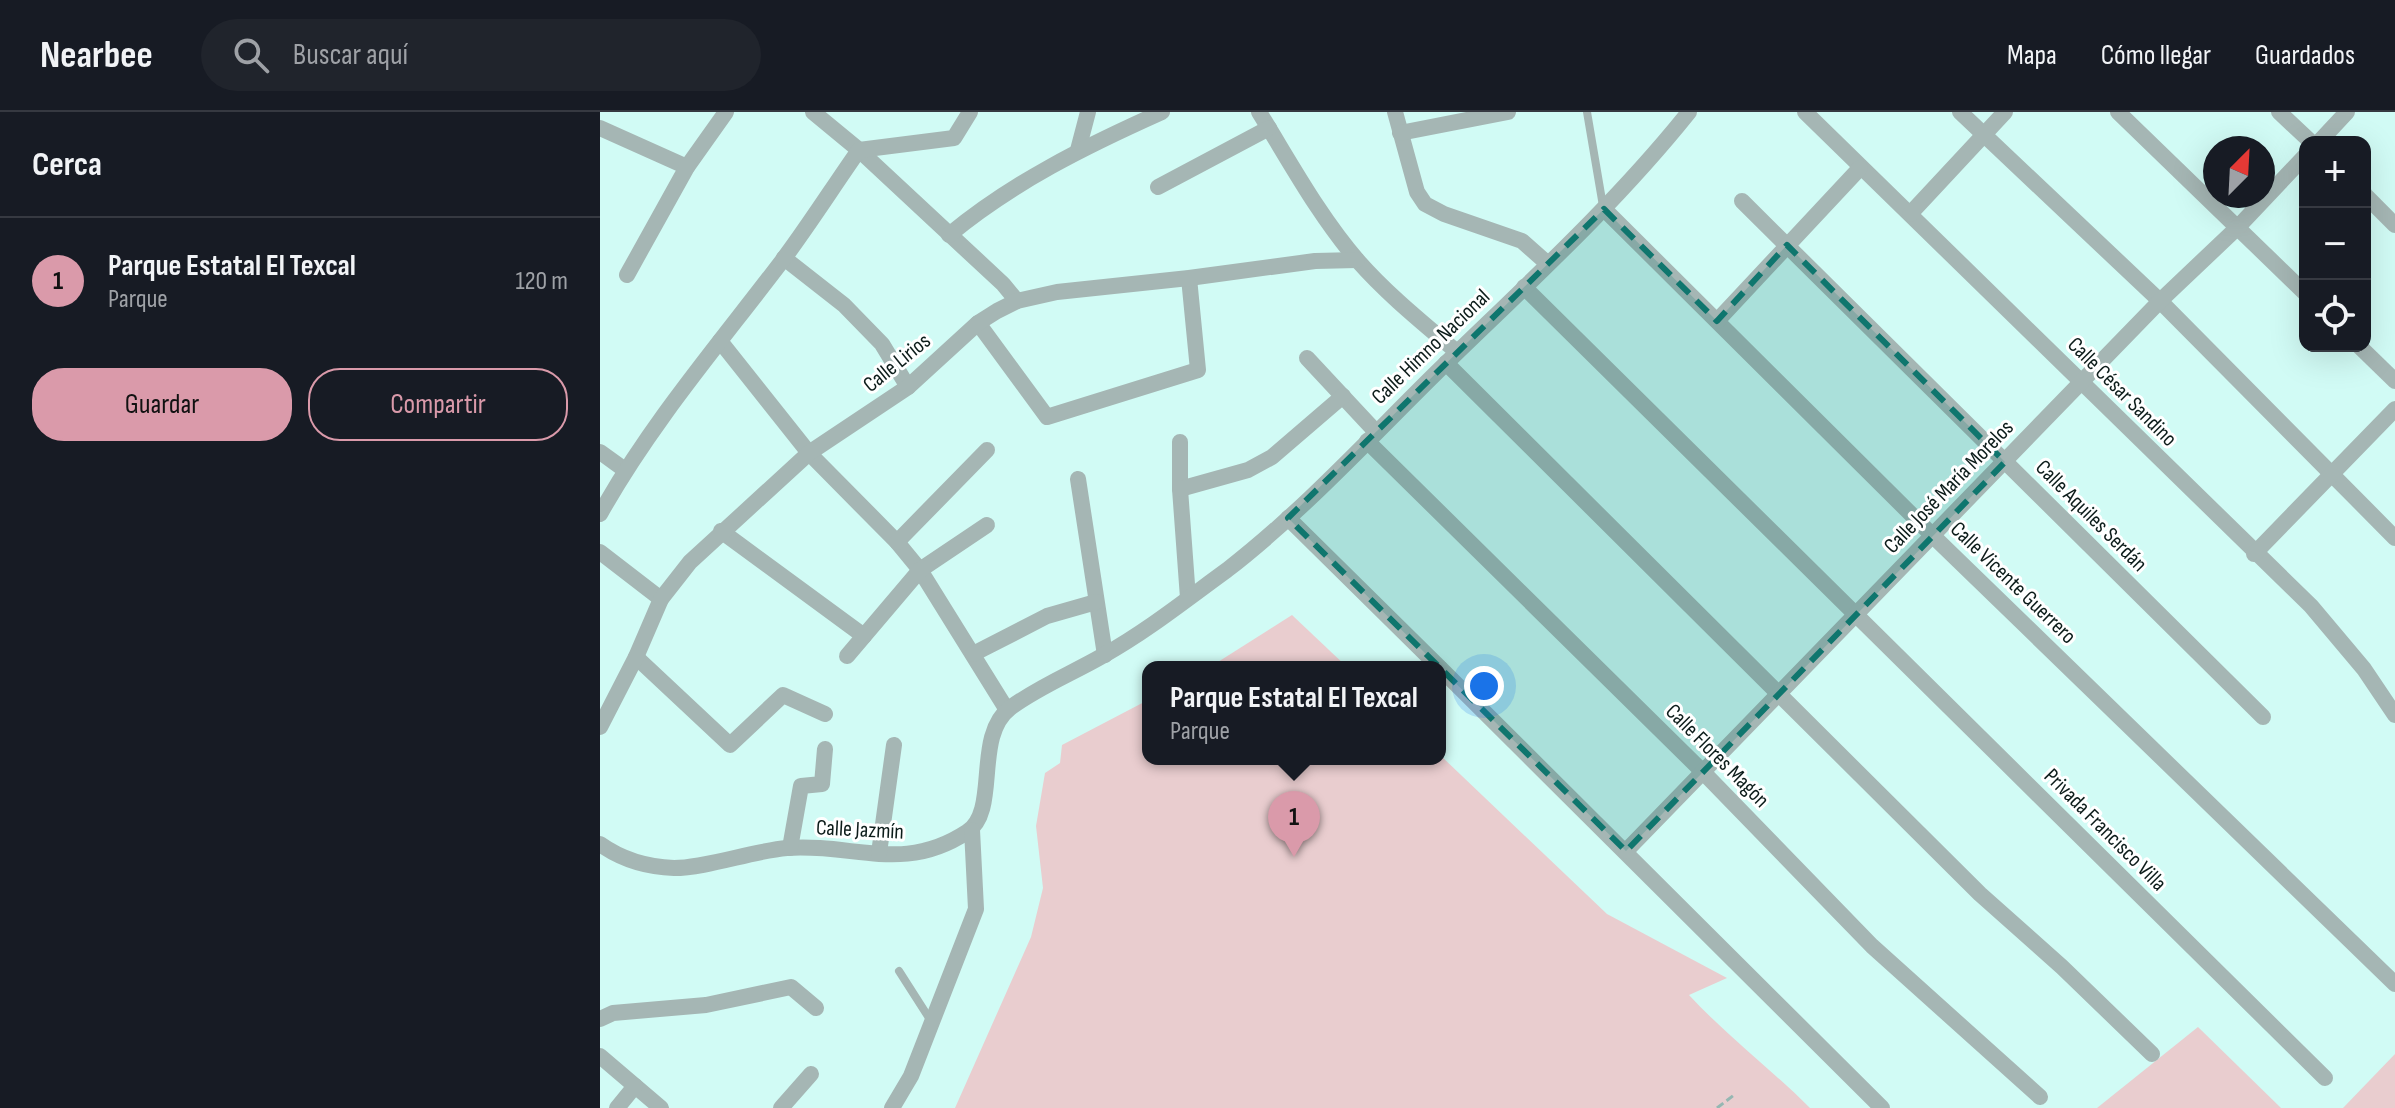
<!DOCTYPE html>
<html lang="es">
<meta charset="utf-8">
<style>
:root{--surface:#171b24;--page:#20242c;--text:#f1f3f6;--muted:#9ea1a6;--line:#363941;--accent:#da9aaa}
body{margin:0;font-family:"Sofia Sans Condensed",sans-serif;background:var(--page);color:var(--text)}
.controls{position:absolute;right:24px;top:24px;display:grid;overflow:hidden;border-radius:16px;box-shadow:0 8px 32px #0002}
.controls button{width:72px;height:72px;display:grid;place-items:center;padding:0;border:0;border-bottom:2px solid var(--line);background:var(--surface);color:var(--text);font:40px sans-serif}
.compass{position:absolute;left:1603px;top:24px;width:72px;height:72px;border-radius:50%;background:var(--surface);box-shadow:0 8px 32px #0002;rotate:24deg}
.you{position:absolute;left:884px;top:574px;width:28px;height:28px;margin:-20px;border:6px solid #fff;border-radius:50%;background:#1a73e8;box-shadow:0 0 0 12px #1a73e833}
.badge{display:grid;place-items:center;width:52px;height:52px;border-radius:50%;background:var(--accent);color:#111;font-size:26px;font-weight:700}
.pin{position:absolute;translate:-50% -66px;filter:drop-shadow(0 2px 4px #0008)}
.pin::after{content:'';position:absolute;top:42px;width:28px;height:24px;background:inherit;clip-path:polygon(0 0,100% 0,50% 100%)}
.popup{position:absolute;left:542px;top:549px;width:304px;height:104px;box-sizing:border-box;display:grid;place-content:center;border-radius:16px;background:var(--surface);filter:drop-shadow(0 2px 6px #0005);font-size:26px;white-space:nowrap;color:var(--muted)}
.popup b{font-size:30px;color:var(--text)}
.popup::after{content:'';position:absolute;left:50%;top:100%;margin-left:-16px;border:16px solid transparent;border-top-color:var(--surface)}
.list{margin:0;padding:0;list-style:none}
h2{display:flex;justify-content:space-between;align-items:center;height:104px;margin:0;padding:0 32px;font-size:34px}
h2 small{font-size:26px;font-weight:400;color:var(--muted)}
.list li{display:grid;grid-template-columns:52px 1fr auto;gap:24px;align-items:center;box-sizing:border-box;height:128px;padding:0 32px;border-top:2px solid var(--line)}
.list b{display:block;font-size:30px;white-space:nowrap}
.list p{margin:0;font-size:26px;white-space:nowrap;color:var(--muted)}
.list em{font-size:26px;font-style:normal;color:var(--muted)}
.actions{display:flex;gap:16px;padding:24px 32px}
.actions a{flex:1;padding:18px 0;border:2px solid var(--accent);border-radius:32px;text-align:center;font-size:28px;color:var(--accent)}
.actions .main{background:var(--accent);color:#111}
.icon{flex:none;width:44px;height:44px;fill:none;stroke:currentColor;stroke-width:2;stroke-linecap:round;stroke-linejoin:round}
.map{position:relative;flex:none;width:1795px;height:996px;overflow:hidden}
header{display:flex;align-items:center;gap:48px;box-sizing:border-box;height:112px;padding:0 40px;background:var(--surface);border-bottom:2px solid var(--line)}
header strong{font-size:38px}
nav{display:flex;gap:44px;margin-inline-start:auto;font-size:28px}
.search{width:560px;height:72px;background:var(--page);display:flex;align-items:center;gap:20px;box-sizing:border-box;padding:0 28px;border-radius:44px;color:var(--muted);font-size:30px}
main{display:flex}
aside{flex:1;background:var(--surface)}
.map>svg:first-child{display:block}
.green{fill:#e9cdcf}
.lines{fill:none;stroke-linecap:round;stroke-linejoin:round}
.path{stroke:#95b7b2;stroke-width:3;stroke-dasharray:8 4;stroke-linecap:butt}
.service{stroke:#a5b6b4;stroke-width:8}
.minor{stroke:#a5b6b4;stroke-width:16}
.marked{fill:#0f766e;fill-opacity:0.2;stroke:#0f766e;stroke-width:6;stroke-dasharray:16 10;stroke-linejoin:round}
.labels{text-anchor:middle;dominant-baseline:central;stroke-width:6;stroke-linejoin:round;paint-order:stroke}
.street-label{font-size:22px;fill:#0c1c1a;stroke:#fff}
</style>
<header>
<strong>Nearbee</strong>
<div class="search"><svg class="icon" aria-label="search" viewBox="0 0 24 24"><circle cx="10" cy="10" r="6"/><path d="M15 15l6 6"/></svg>Buscar aquí</div>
<nav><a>Mapa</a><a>Cómo llegar</a><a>Guardados</a></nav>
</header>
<main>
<aside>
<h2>Cerca<small></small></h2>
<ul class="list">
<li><span class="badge">1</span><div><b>Parque Estatal El Texcal</b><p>Parque</p></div><em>120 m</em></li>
</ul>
<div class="actions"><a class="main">Guardar</a><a>Compartir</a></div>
</aside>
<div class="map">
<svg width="1795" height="996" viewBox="0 0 1795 996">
<rect width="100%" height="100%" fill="#d1fbf5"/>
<g class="green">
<polygon points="692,503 747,555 610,555"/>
<path d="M548,588V647H840V643L1007,802L1127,866L1089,883C1127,924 1171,957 1210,996H355L431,825L443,776L436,714L445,661L460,651L462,633Z"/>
<polygon points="1598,915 1681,996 1497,996"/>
<polygon points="1795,942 1795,996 1743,996"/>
</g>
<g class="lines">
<polyline class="path" points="1117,996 1134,983"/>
<g class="service">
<polyline points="987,0 1003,94"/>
<polyline points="299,859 331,909"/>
</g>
<g class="minor">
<polyline points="213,0 259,38 403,172 417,189"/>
<path d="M659,0C690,50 719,104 758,149C788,183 823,211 857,240"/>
<polyline points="795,0 817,80 825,92 844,102 922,129 948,152"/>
<polyline points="1205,0 1711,494 1764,557 1795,603"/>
<polyline points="1360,0 1560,189 1795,426"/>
<polyline points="1518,0 1705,181"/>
<polyline points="1679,0 1711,30"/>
<polyline points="0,16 87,55"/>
<polyline points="800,21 908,0"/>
<polyline points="1719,30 1747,0"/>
<polyline points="478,38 488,0"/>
<polyline points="558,75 669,16"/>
<polyline points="1765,83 1795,113"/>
<polyline points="1142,89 1663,605"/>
<polyline points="1004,97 1333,424 1795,872"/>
<polyline points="1310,102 1405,0"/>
<path d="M349,123C413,70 486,34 562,0"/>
<polyline points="184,146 244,193 282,232 308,275"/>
<polyline points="27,163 87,55 126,0"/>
<polyline points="924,175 1725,966"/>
<polyline points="1117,209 1260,56"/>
<polyline points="378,211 447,305 598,258 589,166"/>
<polyline points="120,229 209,341 297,430 320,458 407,598"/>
<polyline points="1759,234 1795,269"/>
<polyline points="707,246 776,320"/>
<polyline points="846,251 1380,782 1462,855 1552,942"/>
<polyline points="767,329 1103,660 1272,834 1440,985"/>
<polyline points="580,330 580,377 588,486"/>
<polyline points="0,340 25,358"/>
<polyline points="478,367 505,543"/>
<polyline points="580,377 648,358 672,345 743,284"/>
<path d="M0,402C51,311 119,232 182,149C209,113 233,75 259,38L354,26L370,0"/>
<polyline points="688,406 839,555"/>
<polyline points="121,419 264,524"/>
<polyline points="297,430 387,338"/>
<polyline points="0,440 61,487"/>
<polyline points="1654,442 1795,297"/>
<polyline points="373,542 447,504 496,490"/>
<polyline points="247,544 320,458 387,413"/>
<polyline points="36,545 130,633 183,583 225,602"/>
<polyline points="840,556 1282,996"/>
<polyline points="0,615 36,545 61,487 90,450 209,341 308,275 378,211 397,199 417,189 457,180 589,166 715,149 757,148"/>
<path d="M0,732C21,747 48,755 74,756C107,756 152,739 187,736C255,731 303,762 367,720C400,699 373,624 410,596C438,575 473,561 504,543C547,519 587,487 627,458C702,400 768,328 835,262C922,177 1013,95 1089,0"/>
<polyline points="190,736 201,674 222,672 225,637"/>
<polyline points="1026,739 1560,189 1638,115 1705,44"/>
<polyline points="279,741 294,633"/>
<polyline points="0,907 13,901 106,893 191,875 216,896"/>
<polyline points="0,944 61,996"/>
<polyline points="17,996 35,974"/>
<polyline points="181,996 211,962"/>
<polyline points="292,996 311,964 376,797 372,718"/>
</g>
</g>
<path class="marked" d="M1004,97L1117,209L1187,133L1405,350L1026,739L688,406Z"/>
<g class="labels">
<g class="street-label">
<text transform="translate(831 235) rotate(-44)">Calle Himno Nacional</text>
<text transform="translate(297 251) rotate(-39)">Calle Lirios</text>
<text transform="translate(1522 280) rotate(45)">Calle César Sandino</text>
<text transform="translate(1349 375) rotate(-46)">Calle José María Morelos</text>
<text transform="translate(1491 404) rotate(45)">Calle Aquiles Serdán</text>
<text transform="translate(1413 471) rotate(44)">Calle Vicente Guerrero</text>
<text transform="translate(1117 644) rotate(45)">Calle Flores Magón</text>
<text transform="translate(260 718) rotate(3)">Calle Jazmín</text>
<text transform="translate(1505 718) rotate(45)">Privada Francisco Villa</text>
</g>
</g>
</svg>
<div class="controls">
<button>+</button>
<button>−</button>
<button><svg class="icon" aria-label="locate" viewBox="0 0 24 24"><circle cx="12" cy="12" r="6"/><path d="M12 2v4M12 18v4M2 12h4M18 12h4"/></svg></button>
</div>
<svg class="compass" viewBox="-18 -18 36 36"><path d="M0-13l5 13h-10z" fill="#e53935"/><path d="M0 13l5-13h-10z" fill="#9ea1a6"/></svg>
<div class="you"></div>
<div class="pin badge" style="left:694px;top:745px">1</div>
<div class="popup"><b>Parque Estatal El Texcal</b>Parque</div>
</div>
</main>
